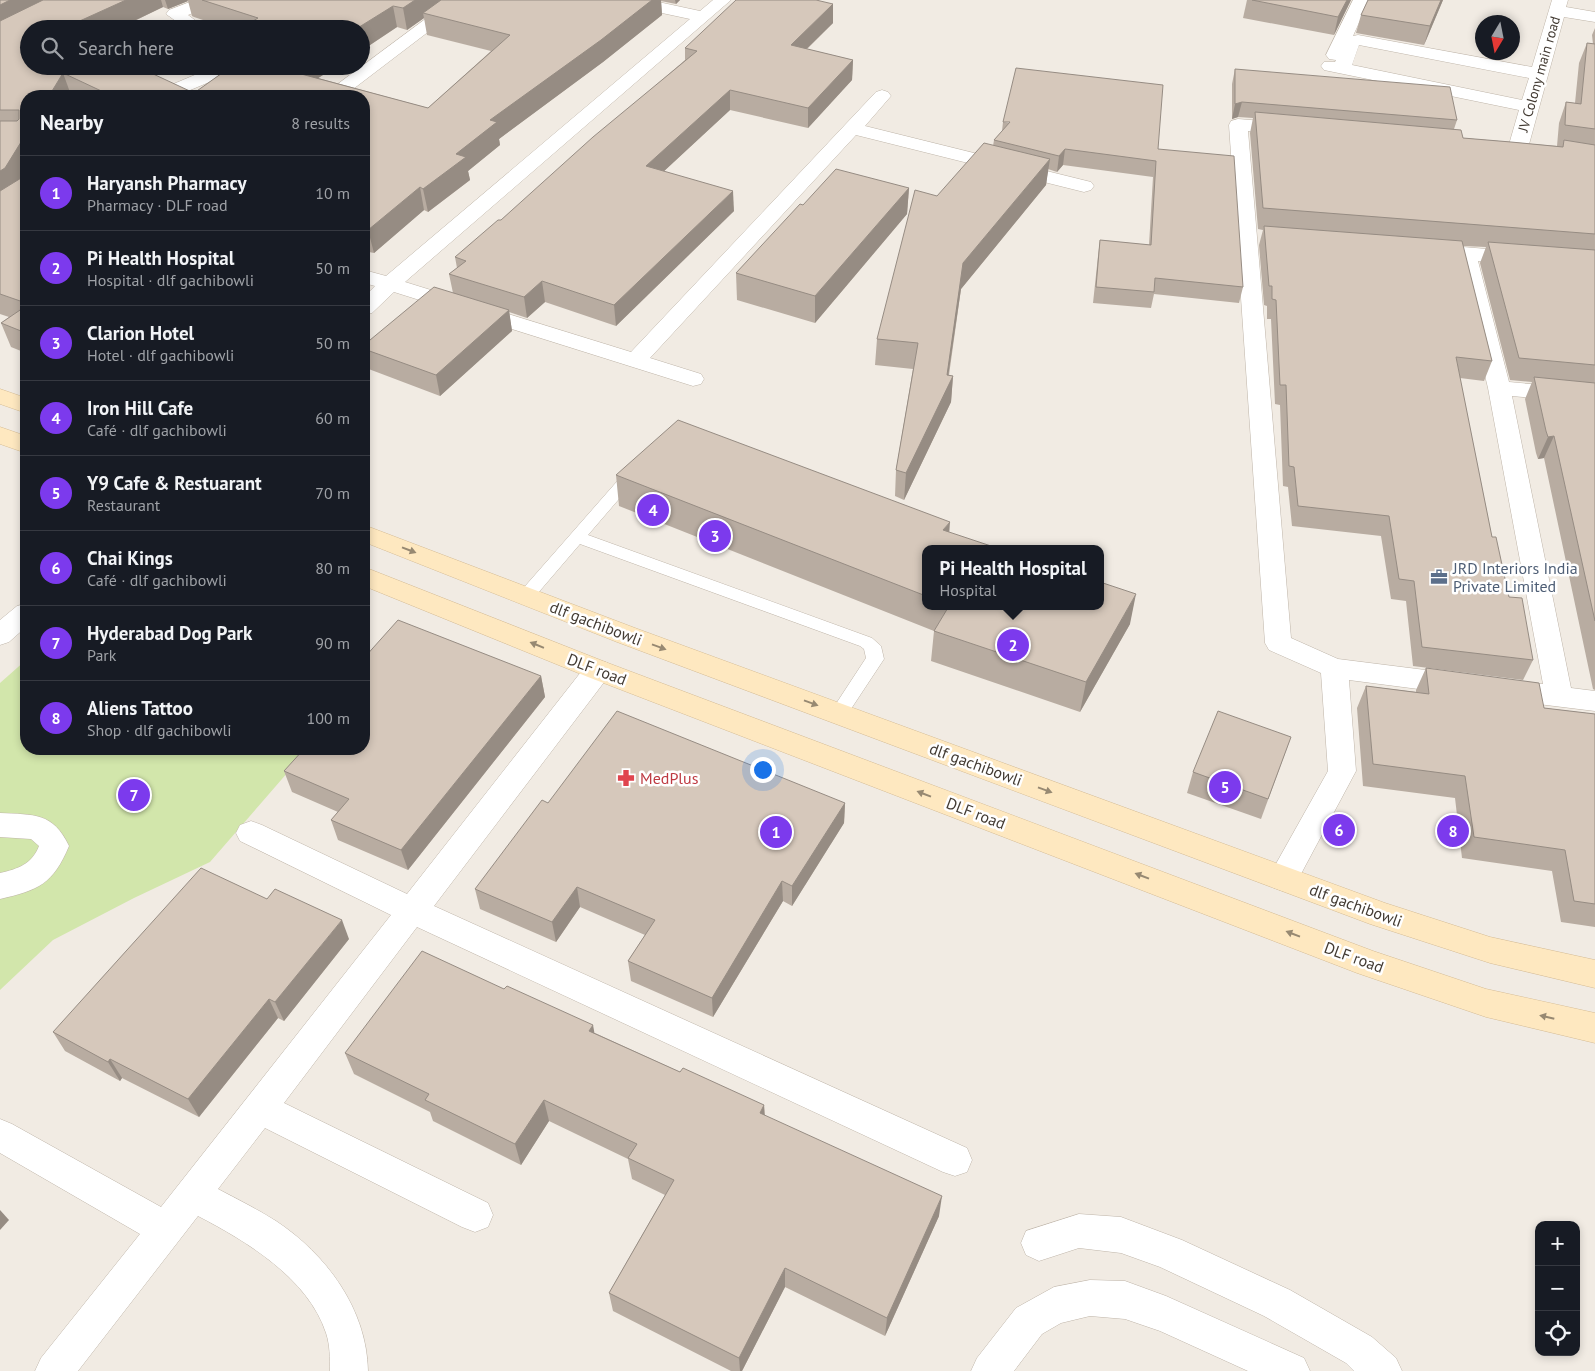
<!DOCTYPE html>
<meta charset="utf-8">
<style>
:root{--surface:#171b24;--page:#242831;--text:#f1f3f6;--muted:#9ea1a6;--line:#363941;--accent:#7c3aed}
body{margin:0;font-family:"PT Sans",sans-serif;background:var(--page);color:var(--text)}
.controls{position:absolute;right:15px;bottom:15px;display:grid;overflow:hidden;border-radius:10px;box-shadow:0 2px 8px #0003}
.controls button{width:45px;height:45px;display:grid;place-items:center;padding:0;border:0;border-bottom:1px solid var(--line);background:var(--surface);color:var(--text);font:25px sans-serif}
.compass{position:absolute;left:1475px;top:15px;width:45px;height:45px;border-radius:50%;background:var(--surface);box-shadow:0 2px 8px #0003;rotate:190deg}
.you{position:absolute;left:762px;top:769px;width:18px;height:18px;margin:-12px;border:4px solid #fff;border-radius:50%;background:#1a73e8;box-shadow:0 0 0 8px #1a73e833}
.badge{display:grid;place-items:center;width:32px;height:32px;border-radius:50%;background:var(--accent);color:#fff;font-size:16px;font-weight:700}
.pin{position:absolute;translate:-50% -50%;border:2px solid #fff;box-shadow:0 1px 5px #0006}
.popup{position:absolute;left:922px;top:545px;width:182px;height:65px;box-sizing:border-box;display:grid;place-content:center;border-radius:10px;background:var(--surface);filter:drop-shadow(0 1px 4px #0005);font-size:16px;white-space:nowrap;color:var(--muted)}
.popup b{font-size:19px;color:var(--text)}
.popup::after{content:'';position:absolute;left:50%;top:100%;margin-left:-10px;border:10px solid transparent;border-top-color:var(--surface)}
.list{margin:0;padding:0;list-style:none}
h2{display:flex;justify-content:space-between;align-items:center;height:65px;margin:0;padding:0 20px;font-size:21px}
h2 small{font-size:16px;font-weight:400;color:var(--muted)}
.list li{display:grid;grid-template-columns:32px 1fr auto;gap:15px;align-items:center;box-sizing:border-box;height:75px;padding:0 20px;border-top:1px solid var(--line)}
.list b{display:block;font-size:19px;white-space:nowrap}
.list p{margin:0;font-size:16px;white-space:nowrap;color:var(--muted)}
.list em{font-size:16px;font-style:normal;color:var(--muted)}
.icon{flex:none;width:28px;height:28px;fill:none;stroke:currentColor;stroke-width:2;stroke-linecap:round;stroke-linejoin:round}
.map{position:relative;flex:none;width:1595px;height:1371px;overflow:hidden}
.search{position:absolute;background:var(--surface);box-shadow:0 2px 8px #0003;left:20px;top:20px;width:350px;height:55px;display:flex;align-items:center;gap:12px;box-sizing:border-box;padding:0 18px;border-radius:28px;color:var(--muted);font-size:19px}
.panel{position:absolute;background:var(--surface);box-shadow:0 2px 8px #0003;left:20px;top:90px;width:350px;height:665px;border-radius:20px}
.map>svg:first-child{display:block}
.green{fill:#d2e6ab}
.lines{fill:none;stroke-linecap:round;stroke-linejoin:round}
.lane-casing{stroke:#bfb5a9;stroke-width:1}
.street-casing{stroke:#bfb5a9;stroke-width:1}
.secondary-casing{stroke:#d5bc95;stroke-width:1}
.lane{fill:#fff;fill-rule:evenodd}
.street{fill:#fff;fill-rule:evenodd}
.secondary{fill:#fee8c0;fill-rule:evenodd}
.wall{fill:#b8aca1;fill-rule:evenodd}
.shaded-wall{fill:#968c83}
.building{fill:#d6c8bb;stroke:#968c83}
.oneway{fill:#978972}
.labels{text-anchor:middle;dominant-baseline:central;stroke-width:5;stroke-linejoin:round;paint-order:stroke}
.far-street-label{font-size:14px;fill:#433b33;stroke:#fff}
.service-label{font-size:16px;fill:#4e5e75;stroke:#fff;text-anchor:start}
.street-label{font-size:16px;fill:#433b33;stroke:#fff}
.health-label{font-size:16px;fill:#be3a42;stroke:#fff;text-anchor:start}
</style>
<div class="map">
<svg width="1595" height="1371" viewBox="0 0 1595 1371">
<rect width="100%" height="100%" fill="#f1ebe3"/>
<polygon class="green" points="26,660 26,749 308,749 210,862 134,898 53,940 0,990 0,683"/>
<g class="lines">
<g class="lane-casing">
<polygon id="lane" points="632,469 637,470 640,474 637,478 588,535 872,638 881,646 884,659 845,718 839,720 833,718 830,713 866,658 864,649 860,646 580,544 532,600 526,602 520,600 518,596 520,592 627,470"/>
</g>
<g class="street-casing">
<g id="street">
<polygon points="195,0 218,0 216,4 188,15 207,29 187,29 166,14 169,10"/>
<polygon points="451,0 470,0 344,96 324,96 327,92"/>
<polygon points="618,0 649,0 700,11 713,0 731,0 405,282 631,352 876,92 882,90 888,92 891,96 865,126 1091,182 1094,186 1091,190 1084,192 856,135 650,358 701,374 704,379 701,384 693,386 394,292 372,313 364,314 364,297 375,286 364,283 364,270 386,276 690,19 620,4"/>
<path d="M1353,0H1369L1353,36L1358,35L1532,67L1552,0H1568L1566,7L1595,12V22L1564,17L1528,148L1525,152L1518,154L1511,152L1508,148L1519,110L1324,70L1321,66L1324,62H1335L1336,60L1329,59L1326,55ZM1359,45L1529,78L1522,100L1352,65Z"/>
<polygon points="109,66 133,66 171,85 216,66 241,66 238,70 176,96 165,96 112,70"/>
<polygon points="1238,119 1289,123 1296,125 1298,129 1296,133 1289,135 1248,131 1291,638 1338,659 1457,674 1467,677 1471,684 1467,691 1457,694 1349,680 1356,771 1294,887 1283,891 1272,887 1268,878 1328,771 1321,673 1269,650 1265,643 1229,125 1231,121"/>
<polygon points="1427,244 1595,258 1595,270 1478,261 1509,382 1595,390 1595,404 1512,396 1571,688 1595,691 1595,711 1505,700 1495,697 1491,690 1495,683 1505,680 1543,684 1488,388 1457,259 1420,254 1417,250 1420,246"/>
<polygon points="26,604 26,627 9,642 0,645 0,620 17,606"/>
<path d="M598,660L608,663L612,670L608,677L434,906L967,1148L972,1160L967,1172L955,1176L943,1172L417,927L284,1103L488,1203L493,1215L488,1227L475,1232L462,1227L265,1128L218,1189C237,1199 257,1209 276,1221C326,1254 367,1309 368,1371H330C330,1358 330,1345 326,1333C308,1278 246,1241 198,1216L78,1371H35L41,1358L140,1234L0,1153V1119L12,1124L161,1207L391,915L240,841L236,833L240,825L251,821L262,825L407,894L588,663Z"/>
<path d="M0,813C34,815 53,812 69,846C53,884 39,890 0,899V873C18,869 32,864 39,846L31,839L0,837Z"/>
<polygon points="1079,1214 1121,1217 1182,1240 1290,1290 1372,1337 1396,1358 1402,1371 1354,1371 1346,1363 1264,1316 1160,1267 1121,1253 1079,1248 1039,1261 1026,1255 1021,1243 1026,1231"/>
<polygon points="1090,1280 1125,1281 1166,1296 1304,1358 1310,1371 1248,1371 1160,1331 1125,1319 1090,1316 1061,1323 1042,1334 1014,1371 971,1371 977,1358 1016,1308 1054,1287"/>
</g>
</g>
<g class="secondary-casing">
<g id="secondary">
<polygon points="0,389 26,398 26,413 0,404"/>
<polygon points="0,427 26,436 26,453 0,444"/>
<polygon points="364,525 635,628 1385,903 1490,937 1595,960 1595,988 1490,963 1370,924 617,642 364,542"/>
<polygon points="364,567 608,663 1373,951 1486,989 1595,1013 1595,1043 1486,1017 1357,973 588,677 364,586"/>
</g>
</g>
<use href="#lane" class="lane"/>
<use href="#street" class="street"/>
<use href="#secondary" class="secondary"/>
</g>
<g class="wall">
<path d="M0,0H680L676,4L661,1L662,15L603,62L499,139L500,145L468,171L470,180L428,212L424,210L374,253L369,252L364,256V96H73L71,95L23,177L26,175V353L11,347L1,323L9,317L0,314ZM188,1L192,16L194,17L230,29H361V51L397,27L407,30L424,18L427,35L491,51L428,108L318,78L337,66H232L194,93L29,29H118L163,7L168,9Z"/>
<polygon points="1247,0 1351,0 1334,35 1243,18"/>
<polygon points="1368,0 1443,0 1424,45 1356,33 1361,15"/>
<polygon points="833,4 833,23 807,49 853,60 852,80 808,128 730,110 664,171 734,211 616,326 545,302 527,318 509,312 512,331 440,396 366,368 364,360 364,349 453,293 449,274 457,268 455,257 501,220 685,60 685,48"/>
<polygon points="1595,28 1595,690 1593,689 1544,458 1538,459 1536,453 1525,399 1532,382 1510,380 1480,263 1486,247 1463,246 1492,361 1484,381 1460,378 1492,537 1509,597 1533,660 1523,680 1413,666 1406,601 1391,599 1381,536 1292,526 1288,487 1283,486 1280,405 1275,404 1271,319 1267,319 1267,306 1264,305 1259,245 1263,230 1258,229 1250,133 1253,118 1238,117 1232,119 1232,84 1235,69 1457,120 1454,129 1463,138 1557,146 1559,123 1566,102 1575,103 1579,63 1587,43 1593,44 1592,35"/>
<polygon points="1003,122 1158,149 1243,287 1239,303 1154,294 1151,308 1093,303 1098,256 1100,240 1149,245 1153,177 1063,165 1057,172 1048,169 1046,185 961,289 949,375 953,376 951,402 904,500 895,496 896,470 913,369 875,365 877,339 937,196 993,146 994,140 1002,131"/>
<polygon points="909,188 907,214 815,323 737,300 736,273 803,205"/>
<polygon points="616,475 926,549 926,606 1100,606 1130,624 1080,712 931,661 934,631 619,506"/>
<polygon points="1426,668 1544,708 1595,714 1595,927 1561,922 1552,871 1462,858 1455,798 1363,786 1357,708 1366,686 1416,692 1416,690"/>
<polygon points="541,676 545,697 408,870 338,840 331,820 338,812 292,792 284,771"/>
<polygon points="1291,737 1261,819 1187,793 1193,772"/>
<polygon points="548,803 845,803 844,823 792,906 783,901 713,1017 631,981 628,961 645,935 580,907 556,942 480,909 475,889"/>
<polygon points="349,939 284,1021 278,1018 199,1117 122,1078 120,1081 65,1051 53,1032"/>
<polygon points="595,1033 680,1072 764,1105 765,1116 939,1216 885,1336 785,1287 742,1371 731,1371 613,1311 609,1293 665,1195 632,1179 628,1159 549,1121 521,1165 433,1121 430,1112 354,1074 345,1053"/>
</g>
<g class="shaded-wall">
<polygon points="10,0 60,0 0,31 0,5"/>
<polygon points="126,0 161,0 163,7 117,29 62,29"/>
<polygon points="165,0 187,0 188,1 168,9"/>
<polygon points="415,0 448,0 423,13 424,18 407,30 403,8"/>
<polygon points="652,0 661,0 662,15 603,62 499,139 500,145 468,171 470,180 428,212 423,189 456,154 490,120"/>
<polygon points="675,0 680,0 676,4"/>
<polygon points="1347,0 1351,0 1334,35 1338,17"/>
<polygon points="1441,0 1443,0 1424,45 1430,26"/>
<polygon points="833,4 833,23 791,64 791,45"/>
<polygon points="393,6 397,27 361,51 361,29 356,29"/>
<polygon points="853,60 852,80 808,128 808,108"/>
<polygon points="297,66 337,66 295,93 290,71"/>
<polygon points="63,73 71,95 70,96 49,96"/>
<polygon points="730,90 730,110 648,186 646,166"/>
<polygon points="1242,102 1238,117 1232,119 1235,104"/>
<polygon points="26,134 26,172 15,192 0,199 0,171"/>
<polygon points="1065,149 1063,165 1057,172 1059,156"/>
<polygon points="1050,159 1046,185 961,289 946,390 953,376 951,402 904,500 906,473 963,263"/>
<polygon points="420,187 424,210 374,253 368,230"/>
<polygon points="909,188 907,214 815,323 815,296"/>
<polygon points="733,191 734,211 616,326 614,305"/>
<polygon points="364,228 369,252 364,256"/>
<polygon points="542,281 545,302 527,318 524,297"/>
<polygon points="509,310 512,331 440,396 436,375"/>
<polygon points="1554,436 1544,458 1538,459 1548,437"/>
<polygon points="950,522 948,549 943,530"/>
<polygon points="1136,594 1130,624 1080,712 1086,682"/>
<polygon points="541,676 545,697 408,870 401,850"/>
<polygon points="845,803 844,823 792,906 792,886"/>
<polygon points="782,881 783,901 713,1017 712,998"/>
<polygon points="577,887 580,907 556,942 552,922"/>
<polygon points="342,920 349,939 284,1021 275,1002"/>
<polygon points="269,999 278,1018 199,1117 188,1099"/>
<polygon points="593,1025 597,1047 589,1031"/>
<polygon points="110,1059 122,1078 120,1081 108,1062"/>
<polygon points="544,1100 549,1121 521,1165 515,1144"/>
<polygon points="764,1105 765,1126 760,1113"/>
<polygon points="942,1196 939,1216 885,1336 887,1318"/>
<polygon points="0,1210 9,1220 0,1230"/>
<polygon points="785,1268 785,1287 742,1371 740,1371 739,1358"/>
</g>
<g class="building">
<polygon points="0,0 10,0 0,5"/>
<polygon points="43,0 126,0 62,29 29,29 29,66 136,66 194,93 232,66 297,66 290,71 428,108 510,35 423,13 441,0 652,0 601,40 490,120 497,122 456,154 466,157 423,189 420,187 368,230 364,228 364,96 112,96 63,73 49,96 26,96 26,134 5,168 0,171 0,121 17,121 19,119 19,110 0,110 0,21"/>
<polygon points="202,0 415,0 403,8 393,6 356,29 240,29 258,18"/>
<polygon points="736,0 816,0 833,4 791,45 853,60 808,108 730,90 646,166 733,191 614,305 542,281 524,297 449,274 466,261 455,257 498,220 501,220 593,137 697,51 685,48"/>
<polygon points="1252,0 1347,0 1338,17"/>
<polygon points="1368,0 1441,0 1430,26 1361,15"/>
<polygon points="1587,43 1595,44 1595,129 1565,125 1566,102 1581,104"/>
<polygon points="1016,68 1163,85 1158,149 1234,156 1243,287 1155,278 1154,292 1096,287 1100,240 1151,245 1156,161 1065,149 1059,156 994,140 1010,122 1003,122"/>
<polygon points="1235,69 1450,87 1457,120 1242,102 1235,104"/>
<polygon points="1255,112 1461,130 1463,138 1511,142 1563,147 1564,140 1595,145 1595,234 1263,208"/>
<polygon points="984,143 1050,159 963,263 947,375 953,376 906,473 896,470 918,343 877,339 915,190 937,196"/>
<polygon points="836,169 909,188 815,296 736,273 800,204 803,205"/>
<polygon points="26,175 26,303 0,294 0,191"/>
<polygon points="1264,226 1462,241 1492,361 1456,357 1492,537 1496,537 1509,597 1522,598 1533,660 1422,647 1414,581 1399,579 1389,516 1298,506 1294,467 1289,466 1286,385 1280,385 1276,300 1272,299 1272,286 1269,286"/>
<polygon points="1488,242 1595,250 1595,365 1519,358"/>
<polygon points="434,287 509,310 436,375 364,349 364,345"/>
<polygon points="26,306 26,333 1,323"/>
<polygon points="1534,377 1595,383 1595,621 1554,436 1548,437 1546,431"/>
<polygon points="678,420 950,522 943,530 1000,549 926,549 926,596 616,475"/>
<polygon points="1100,582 1136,594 1086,682 934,631 949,606 1100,606"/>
<polygon points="398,620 541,676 401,850 331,820 349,799 284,771 304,749 364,749 364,658"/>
<polygon points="1426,668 1539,683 1544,708 1595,714 1595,904 1574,901 1565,850 1474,837 1465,776 1373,764 1366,686 1429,694"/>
<polygon points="617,711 845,803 792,886 782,881 712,998 628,961 655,920 577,887 552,922 475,889 542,800 548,803"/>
<polygon points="1218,711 1291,737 1268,799 1193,772"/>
<polygon points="201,868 267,899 275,889 342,920 275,1002 269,999 188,1099 110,1059 108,1062 53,1032"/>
<polygon points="422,951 504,989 507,986 593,1025 589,1031 680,1072 683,1068 764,1105 760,1113 942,1196 887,1318 785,1268 739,1358 609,1293 674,1180 628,1158 637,1144 544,1100 515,1144 425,1100 429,1094 345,1053"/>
</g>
<defs><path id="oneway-solid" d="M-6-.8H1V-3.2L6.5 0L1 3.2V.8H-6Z" transform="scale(1.25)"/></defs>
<g class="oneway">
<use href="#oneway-solid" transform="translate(409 550) rotate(21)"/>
<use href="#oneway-solid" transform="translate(537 645) rotate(-158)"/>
<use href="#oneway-solid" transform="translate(659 647) rotate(20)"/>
<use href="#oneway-solid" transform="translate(811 703) rotate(20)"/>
<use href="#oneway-solid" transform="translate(1045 790) rotate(20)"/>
<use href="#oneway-solid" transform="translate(924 794) rotate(-159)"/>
<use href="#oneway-solid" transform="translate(1142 876) rotate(-159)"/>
<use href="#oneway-solid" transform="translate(1293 934) rotate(-159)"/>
<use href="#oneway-solid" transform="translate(1547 1017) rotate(-167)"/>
</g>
<defs>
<g id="office-bare" transform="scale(1.35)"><path d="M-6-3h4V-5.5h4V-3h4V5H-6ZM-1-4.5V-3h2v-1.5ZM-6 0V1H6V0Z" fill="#5c6f8a" stroke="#fff" stroke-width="2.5" paint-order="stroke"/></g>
<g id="pharmacy-bare" transform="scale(1.35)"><path d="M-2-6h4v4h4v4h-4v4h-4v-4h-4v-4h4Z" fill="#e0444e" stroke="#fff" stroke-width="2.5" paint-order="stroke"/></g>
</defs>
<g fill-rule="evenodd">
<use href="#office-bare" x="1439" y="577"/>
<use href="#pharmacy-bare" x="626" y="778"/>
</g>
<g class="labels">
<g class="far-street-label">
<text transform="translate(1539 74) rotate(-74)">JV Colony main road</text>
</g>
<g class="service-label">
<text x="1453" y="568">JRD Interiors India<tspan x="1453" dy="18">Private Limited</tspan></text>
</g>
<g class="street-label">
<text transform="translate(596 623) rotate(21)">dlf gachibowli</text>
<text transform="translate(597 669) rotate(21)">DLF road</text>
<text transform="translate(976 764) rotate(20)">dlf gachibowli</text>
<text transform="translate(976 813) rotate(21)">DLF road</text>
<text transform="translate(1356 905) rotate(20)">dlf gachibowli</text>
<text transform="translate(1354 957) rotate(20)">DLF road</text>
</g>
<g class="health-label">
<text x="640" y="778">MedPlus</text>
</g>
</g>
</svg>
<div class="controls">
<button>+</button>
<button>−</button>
<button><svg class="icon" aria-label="locate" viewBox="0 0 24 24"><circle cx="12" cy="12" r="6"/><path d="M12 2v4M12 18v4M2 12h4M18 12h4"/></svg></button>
</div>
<svg class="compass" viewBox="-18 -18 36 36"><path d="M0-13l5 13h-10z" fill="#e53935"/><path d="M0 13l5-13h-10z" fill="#9ea1a6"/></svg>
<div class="you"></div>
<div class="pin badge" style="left:776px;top:832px">1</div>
<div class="pin badge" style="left:1013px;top:645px">2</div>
<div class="popup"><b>Pi Health Hospital</b>Hospital</div>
<div class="pin badge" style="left:715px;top:536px">3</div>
<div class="pin badge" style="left:653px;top:510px">4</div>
<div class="pin badge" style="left:1225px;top:787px">5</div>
<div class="pin badge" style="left:1339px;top:830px">6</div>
<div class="pin badge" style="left:134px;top:795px">7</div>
<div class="pin badge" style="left:1453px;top:831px">8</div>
<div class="search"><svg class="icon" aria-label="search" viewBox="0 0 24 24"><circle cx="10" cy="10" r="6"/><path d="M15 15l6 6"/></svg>Search here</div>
<section class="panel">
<h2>Nearby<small>8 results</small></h2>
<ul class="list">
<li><span class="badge">1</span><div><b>Haryansh Pharmacy</b><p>Pharmacy · DLF road</p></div><em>10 m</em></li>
<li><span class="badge">2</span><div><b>Pi Health Hospital</b><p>Hospital · dlf gachibowli</p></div><em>50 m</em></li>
<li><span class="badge">3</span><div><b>Clarion Hotel</b><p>Hotel · dlf gachibowli</p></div><em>50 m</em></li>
<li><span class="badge">4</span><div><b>Iron Hill Cafe</b><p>Café · dlf gachibowli</p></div><em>60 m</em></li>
<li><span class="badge">5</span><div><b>Y9 Cafe &amp; Restuarant</b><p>Restaurant</p></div><em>70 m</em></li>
<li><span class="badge">6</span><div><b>Chai Kings</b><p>Café · dlf gachibowli</p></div><em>80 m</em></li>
<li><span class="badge">7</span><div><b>Hyderabad Dog Park</b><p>Park</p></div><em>90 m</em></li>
<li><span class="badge">8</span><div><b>Aliens Tattoo</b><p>Shop · dlf gachibowli</p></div><em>100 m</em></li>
</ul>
</section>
</div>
